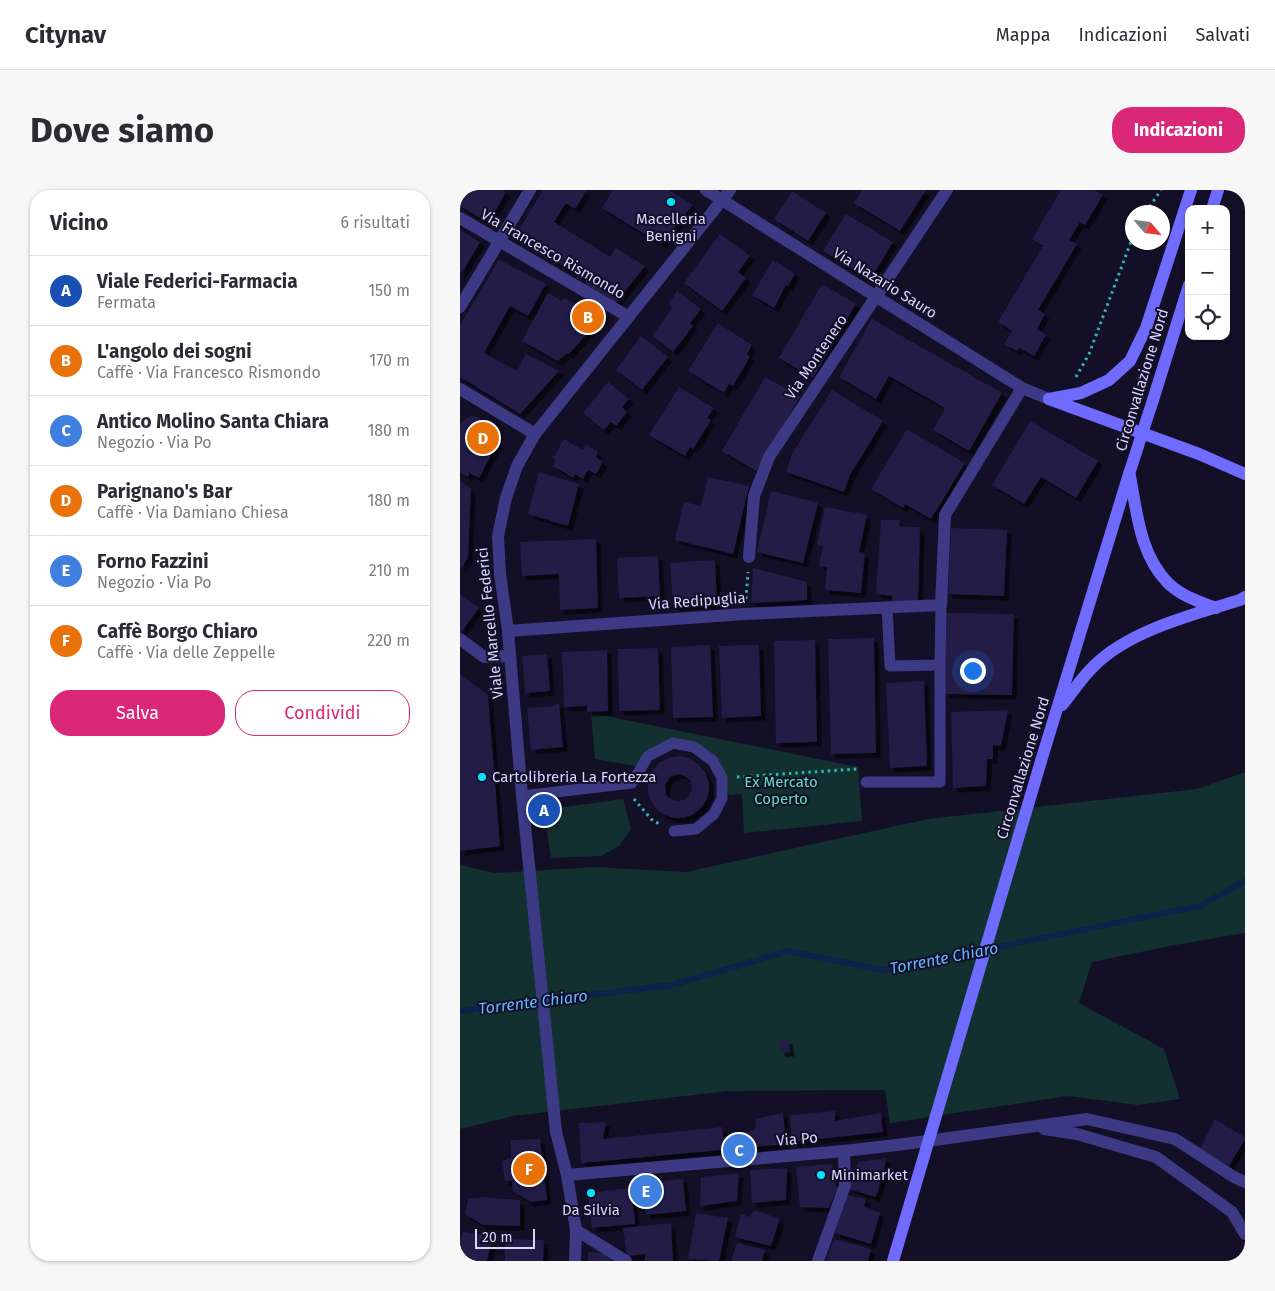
<!DOCTYPE html>
<html lang="it">
<meta charset="utf-8">
<style>
:root{--surface:#fff;--page:#f7f7f7;--text:#2b2b33;--muted:#7c7c81;--line:#e1e1e2;--accent:#db2777}
body{margin:0;font-family:"Fira Sans",sans-serif;background:var(--page);color:var(--text)}
.controls{position:absolute;right:15px;top:15px;display:grid;overflow:hidden;border-radius:10px;box-shadow:0 1px 4px #0004}
.controls button{width:45px;height:45px;display:grid;place-items:center;padding:0;border:0;border-bottom:1px solid var(--line);background:var(--surface);color:var(--text);font:25px sans-serif}
.compass{position:absolute;left:665px;top:15px;width:45px;height:45px;border-radius:50%;background:var(--surface);box-shadow:0 1px 4px #0004;rotate:118deg}
.scale{position:absolute;left:15px;bottom:12px;width:60px;box-sizing:border-box;padding-left:5px;border:2px solid #d9d4ff;border-top:0;font-size:14px;line-height:18px;white-space:nowrap;color:#d9d4ff;-webkit-text-stroke:4px #130f26;paint-order:stroke}
.you{position:absolute;left:512px;top:480px;width:18px;height:18px;margin:-12px;border:4px solid #fff;border-radius:50%;background:#1a73e8;box-shadow:0 0 0 8px #1a73e833}
.badge{display:grid;place-items:center;width:32px;height:32px;border-radius:50%;background:var(--accent);color:#fff;font-size:16px;font-weight:700}
.pin{position:absolute;translate:-50% -50%;border:2px solid #fff;box-shadow:0 1px 5px #0006}
.list{margin:0;padding:0;list-style:none}
h2{display:flex;justify-content:space-between;align-items:center;height:65px;margin:0;padding:0 20px;font-size:21px}
h2 small{font-size:16px;font-weight:400;color:var(--muted)}
.list li{display:grid;grid-template-columns:32px 1fr auto;gap:15px;align-items:center;box-sizing:border-box;height:70px;padding:0 20px;border-top:1px solid var(--line)}
.list b{display:block;font-size:19px;white-space:nowrap}
.list p{margin:0;font-size:16px;white-space:nowrap;color:var(--muted)}
.list em{font-size:16px;font-style:normal;color:var(--muted)}
.actions{display:flex;gap:10px;padding:15px 20px}
.actions a{flex:1;padding:11px 0;border:1px solid var(--accent);border-radius:20px;text-align:center;font-size:18px;color:var(--accent)}
.actions .main{background:var(--accent);color:#fff}
.icon{flex:none;width:28px;height:28px;fill:none;stroke:currentColor;stroke-width:2;stroke-linecap:round;stroke-linejoin:round}
.map{position:relative;flex:none;width:785px;height:1071px;overflow:hidden;border-radius:20px}
header{display:flex;align-items:center;gap:30px;box-sizing:border-box;height:70px;padding:0 25px;background:var(--surface);border-bottom:1px solid var(--line)}
header strong{font-size:24px}
nav{display:flex;gap:28px;margin-inline-start:auto;font-size:18px}
.intro{display:flex;align-items:center;justify-content:space-between;box-sizing:border-box;height:120px;padding:0 30px}
h1{margin:0;font-size:35px}
.button{padding:12px 22px;border-radius:20px;background:var(--accent);color:#fff;font-size:18px;font-weight:700}
main{display:flex;gap:30px;padding:0 30px}
aside{flex:1;background:var(--surface);border-radius:20px;box-shadow:0 1px 4px #0004}
.map>svg:first-child{display:block}
.green{fill:#12302f}
.lines{fill:none;stroke-linecap:round;stroke-linejoin:round}
.stream{stroke:#0c2248;stroke-width:6}
.building{fill:#241b47;fill-rule:evenodd;filter:url(#shadow)}
.path{stroke:#2fb8b0;stroke-width:3;stroke-dasharray:2.5 4;stroke-linecap:butt}
.service{stroke:#3d3a85;stroke-width:11}
.minor{stroke:#3d3a85;stroke-width:12}
.tertiary{stroke:#3d3a85;stroke-width:12}
.secondary{stroke:#6f6bff;stroke-width:12}
.secondary-bridge{stroke:#6f6bff;stroke-width:12}
.poi-dot{fill:#00e5ff;stroke:#130f26;stroke-width:2}
.labels{text-anchor:middle;dominant-baseline:central;stroke-width:4;stroke-linejoin:round;paint-order:stroke}
.poi-label{font-size:15px;fill:#d9d4ff;stroke:#130f26}
.street-label{font-size:15px;fill:#d9d4ff;stroke:#130f26}
.park-label{font-size:15px;fill:#5fe0c0;stroke:#130f26}
.water-label{font-size:16px;font-style:italic;fill:#62b6ff;stroke:#130f26}
</style>
<header>
<strong>Citynav</strong>
<nav><a>Mappa</a><a>Indicazioni</a><a>Salvati</a></nav>
</header>
<div class="intro"><h1>Dove siamo</h1><a class="button">Indicazioni</a></div>
<main>
<aside>
<h2>Vicino<small>6 risultati</small></h2>
<ul class="list">
<li><span class="badge" style="background:#1a4fb4">A</span><div><b>Viale Federici-Farmacia</b><p>Fermata</p></div><em>150 m</em></li>
<li><span class="badge" style="background:#e8710a">B</span><div><b>L'angolo dei sogni</b><p>Caffè · Via Francesco Rismondo</p></div><em>170 m</em></li>
<li><span class="badge" style="background:#3f7fe0">C</span><div><b>Antico Molino Santa Chiara</b><p>Negozio · Via Po</p></div><em>180 m</em></li>
<li><span class="badge" style="background:#e8710a">D</span><div><b>Parignano's Bar</b><p>Caffè · Via Damiano Chiesa</p></div><em>180 m</em></li>
<li><span class="badge" style="background:#3f7fe0">E</span><div><b>Forno Fazzini</b><p>Negozio · Via Po</p></div><em>210 m</em></li>
<li><span class="badge" style="background:#e8710a">F</span><div><b>Caffè Borgo Chiaro</b><p>Caffè · Via delle Zeppelle</p></div><em>220 m</em></li>
</ul>
<div class="actions"><a class="main">Salva</a><a>Condividi</a></div>
</aside>
<div class="map">
<svg width="785" height="1071" viewBox="0 0 785 1071">
<defs>
<filter id="shadow"><feDropShadow dx="4.5" dy="4.5" stdDeviation="0" flood-color="#0009"/></filter>
</defs>
<rect width="100%" height="100%" fill="#130f26"/>
<g class="green">
<polygon points="131,523 398,577 402,631 284,643 282,604 269,605 257,570 212,550 196,555 176,576 135,569"/>
<polygon points="785,582 785,743 715,755 632,772 619,813 704,859 720,909 678,915 608,906 430,933 425,900 268,901 53,926 0,939 0,675 35,683 134,677 226,682 468,629 737,599"/>
<polygon points="163,609 171,639 159,656 141,666 91,668 84,620"/>
</g>
<g class="lines">
<polyline class="stream" points="0,821 212,795 328,761 424,780 740,716 785,691"/>
</g>
<g class="building">
<polygon points="0,0 43,0 46,2 29,33 0,16"/>
<polygon points="83,0 127,0 115,19 106,13 94,32 150,67 156,58 185,76 155,114 124,95 127,91 55,46"/>
<polygon points="153,0 209,0 233,15 201,54 142,18"/>
<polygon points="402,0 466,0 440,41 394,13"/>
<polygon points="601,0 634,0 643,5 625,35 620,32 609,50 617,54 578,120 585,124 577,139 586,145 574,166 559,158 557,161 544,154 552,141 538,132 583,56 572,49"/>
<polygon points="332,1 366,23 348,51 314,29"/>
<polygon points="386,24 433,52 410,90 363,61"/>
<polygon points="0,40 20,52 2,83 0,82"/>
<polygon points="260,44 290,66 278,82 286,88 262,121 224,93"/>
<polygon points="39,70 86,94 68,126 50,116 24,163 57,181 66,164 99,181 60,224 0,187 0,135"/>
<polygon points="313,70 335,84 328,96 326,95 314,118 292,105"/>
<polygon points="362,94 396,114 353,188 319,168"/>
<polygon points="217,101 241,119 230,133 233,136 213,162 192,146 212,118 208,114"/>
<polygon points="88,103 102,111 104,108 141,128 109,164 107,163 98,171 62,151"/>
<polygon points="412,129 542,203 509,261 473,240 485,218 429,186 416,209 379,187"/>
<polygon points="258,133 292,155 287,164 290,167 273,196 269,194 264,203 228,181"/>
<polygon points="181,146 208,167 182,200 156,180"/>
<polygon points="305,187 340,207 296,281 262,261"/>
<polygon points="148,192 169,209 162,217 167,222 156,236 151,232 144,240 123,223"/>
<polygon points="219,197 254,218 247,228 251,230 233,259 230,257 225,266 189,245"/>
<polygon points="372,200 423,231 390,285 384,302 326,282 332,264"/>
<polygon points="13,225 38,239 38,252 19,288 9,283 8,287 0,282 0,235 2,231"/>
<polygon points="570,231 638,271 616,308 581,287 564,314 532,295"/>
<polygon points="447,239 505,273 471,329 445,314 443,318 411,299"/>
<polygon points="104,249 123,260 126,254 138,262 136,267 143,272 136,284 128,280 123,289 115,284 113,288 93,276 96,270 93,268"/>
<polygon points="79,282 119,294 108,336 68,324"/>
<polygon points="248,287 289,296 273,364 215,350 224,312 241,316"/>
<polygon points="0,291 11,299 8,368 0,379"/>
<polygon points="311,301 358,313 343,373 297,362"/>
<polygon points="365,317 407,325 399,362 405,363 401,403 365,400 367,377 359,376 363,356 357,355"/>
<polygon points="421,330 440,330 439,336 460,337 458,411 432,411 432,406 416,404"/>
<polygon points="491,338 547,340 544,406 488,404"/>
<polygon points="136,349 138,418 100,420 99,384 62,386 60,352"/>
<polygon points="198,366 200,406 159,408 157,368"/>
<polygon points="255,370 257,414 213,416 210,373"/>
<polygon points="293,378 347,392 347,410 291,413"/>
<polygon points="0,404 19,418 0,444"/>
<polygon points="486,423 554,424 552,505 485,504"/>
<polygon points="414,448 416,563 371,564 368,449"/>
<polygon points="355,450 357,552 316,553 314,451"/>
<polygon points="250,455 253,527 213,528 211,457"/>
<polygon points="299,455 301,526 262,528 259,456"/>
<polygon points="198,458 200,520 159,521 158,459"/>
<polygon points="147,460 148,521 127,522 127,516 104,517 102,462"/>
<polygon points="87,464 90,501 65,503 62,466"/>
<polygon points="0,484 28,505 40,656 0,661"/>
<polygon points="464,491 467,576 430,578 426,493"/>
<polygon points="99,513 103,557 71,560 67,518 93,516"/>
<polygon points="548,520 541,556 533,555 533,569 527,569 526,596 493,598 491,522"/>
<path d="M219,566L229,568L238,574L245,582L249,592V602L246,611L240,619L232,625L223,628H214L204,625L196,619L191,611L188,602V591L192,581L199,573L208,568ZM219,584L223,585L231,591L232,600L228,607L225,610L216,611L209,608L206,604L205,595L210,587Z"/>
<polygon points="328,849 330,862 321,863 319,852"/>
<polygon points="375,921 375,931 421,923 423,942 332,952 330,925"/>
<polygon points="323,923 326,954 121,973 119,933 146,932 143,949 262,937 263,947 295,940 296,929"/>
<polygon points="755,929 785,947 785,949 769,976 740,959"/>
<polygon points="80,949 87,1010 70,1012 53,1001 52,991 45,991 42,971 51,968 51,950"/>
<polygon points="427,968 416,1007 389,999 398,972"/>
<polygon points="372,974 377,999 369,1018 340,1017 336,977"/>
<polygon points="327,978 326,1010 292,1013 290,980"/>
<polygon points="279,983 277,1011 240,1016 241,987"/>
<polygon points="223,989 226,1021 186,1025 180,993"/>
<polygon points="172,998 175,1034 132,1038 128,1003"/>
<polygon points="387,1005 406,1009 404,1016 420,1023 411,1054 375,1043"/>
<polygon points="23,1007 60,1010 60,1036 23,1035 5,1024 8,1009"/>
<polygon points="294,1020 320,1029 311,1056 275,1047 281,1024 290,1027"/>
<polygon points="236,1023 268,1028 259,1071 228,1069"/>
<polygon points="211,1033 213,1071 185,1071 185,1064 167,1066 163,1038"/>
<polygon points="3,1042 33,1046 27,1071 0,1071 0,1051"/>
<polygon points="45,1049 84,1050 83,1071 45,1071"/>
<polygon points="374,1049 411,1059 408,1071 366,1071"/>
<polygon points="277,1053 305,1060 302,1071 271,1071"/>
<polygon points="128,1062 142,1063 155,1071 128,1071"/>
</g>
<g class="lines">
<g class="path">
<polyline points="686,22 701,0"/>
<polyline points="616,187 629,164 672,49"/>
<polyline points="286,409 288,382"/>
<polyline points="277,587 397,579"/>
<polyline points="174,609 193,631 202,635"/>
</g>
<g class="service">
<polyline points="427,417 430,476 480,475 481,415"/>
<polyline points="406,592 480,592 480,475"/>
<polyline points="62,606 172,593 188,566 213,553 234,557 253,571 262,588 262,608 254,624 236,639 214,641"/>
</g>
<g class="minor">
<polyline points="246,0 262,10"/>
<polyline points="0,28 169,127"/>
<polyline points="0,117 70,0"/>
<polyline points="0,199 75,244"/>
<polyline points="289,367 294,306 309,267 487,0"/>
<polyline points="48,441 285,424 481,415 485,325 562,198"/>
<polyline points="0,449 24,467 50,466"/>
<polyline points="584,939 617,944 696,967 772,1022 785,1044"/>
<polyline points="107,985 384,961 445,954 627,929 715,949 774,987 785,992"/>
<polyline points="116,1040 166,1071"/>
<polyline points="358,1071 385,995 384,961"/>
</g>
<g class="tertiary">
<polyline points="262,10 562,198 589,209"/>
<polyline points="115,1071 116,1040 107,985 96,942 62,606 48,441 40,384 38,346 46,308 57,276 75,244 270,0"/>
</g>
<g class="secondary">
<polyline points="752,19 758,0"/>
<polyline points="589,209 621,203 649,190 670,171 686,138 731,0"/>
<polyline points="589,209 739,264 785,284"/>
<polyline points="693,210 729,95"/>
<path d="M670,286C677,323 680,365 708,393C721,406 740,412 756,418"/>
<path d="M602,515C613,502 622,487 634,476C668,441 734,424 780,410L785,407"/>
<polyline points="581,571 669,284"/>
</g>
<g class="secondary-bridge">
<polyline points="669,284 693,210"/>
<polyline points="433,1071 581,571"/>
</g>
</g>
<g class="poi-dot">
<circle cx="211" cy="12" r="5"/>
<circle cx="22" cy="587" r="5"/>
<circle cx="361" cy="985" r="5"/>
<circle cx="131" cy="1003" r="5"/>
</g>
<g class="labels">
<g class="poi-label">
<text x="211" y="29">Macelleria<tspan x="211" dy="17">Benigni</tspan></text>
<text x="32" y="587" text-anchor="start">Cartolibreria La Fortezza</text>
<text x="371" y="985" text-anchor="start">Minimarket</text>
<text x="131" y="1020">Da Silvia</text>
</g>
<g class="street-label">
<text transform="translate(93 64) rotate(30)">Via Francesco Rismondo</text>
<text transform="translate(425 93) rotate(32)">Via Nazario Sauro</text>
<text transform="translate(356 167) rotate(-56)">Via Montenero</text>
<text transform="translate(682 190) rotate(-73)">Circonvallazione Nord</text>
<text transform="translate(237 411) rotate(-4)">Via Redipuglia</text>
<text transform="translate(30 433) rotate(-96)">Viale Marcello Federici</text>
<text transform="translate(563 578) rotate(-73)">Circonvallazione Nord</text>
<text transform="translate(337 949) rotate(-5)">Via Po</text>
</g>
<g class="park-label">
<text x="321" y="592">Ex Mercato<tspan x="321" dy="17">Coperto</tspan></text>
</g>
<g class="water-label">
<text transform="translate(484 768) rotate(-11)">Torrente Chiaro</text>
<text transform="translate(73 812) rotate(-7)">Torrente Chiaro</text>
</g>
</g>
</svg>
<div class="controls">
<button>+</button>
<button>−</button>
<button><svg class="icon" aria-label="locate" viewBox="0 0 24 24"><circle cx="12" cy="12" r="6"/><path d="M12 2v4M12 18v4M2 12h4M18 12h4"/></svg></button>
</div>
<svg class="compass" viewBox="-18 -18 36 36"><path d="M0-13l5 13h-10z" fill="#e53935"/><path d="M0 13l5-13h-10z" fill="#7c7c81"/></svg>
<div class="scale">20 m</div>
<div class="you"></div>
<div class="pin badge" style="left:84px;top:620px;background:#1a4fb4">A</div>
<div class="pin badge" style="left:128px;top:127px;background:#e8710a">B</div>
<div class="pin badge" style="left:279px;top:960px;background:#3f7fe0">C</div>
<div class="pin badge" style="left:23px;top:248px;background:#e8710a">D</div>
<div class="pin badge" style="left:186px;top:1001px;background:#3f7fe0">E</div>
<div class="pin badge" style="left:69px;top:979px;background:#e8710a">F</div>
</div>
</main>
